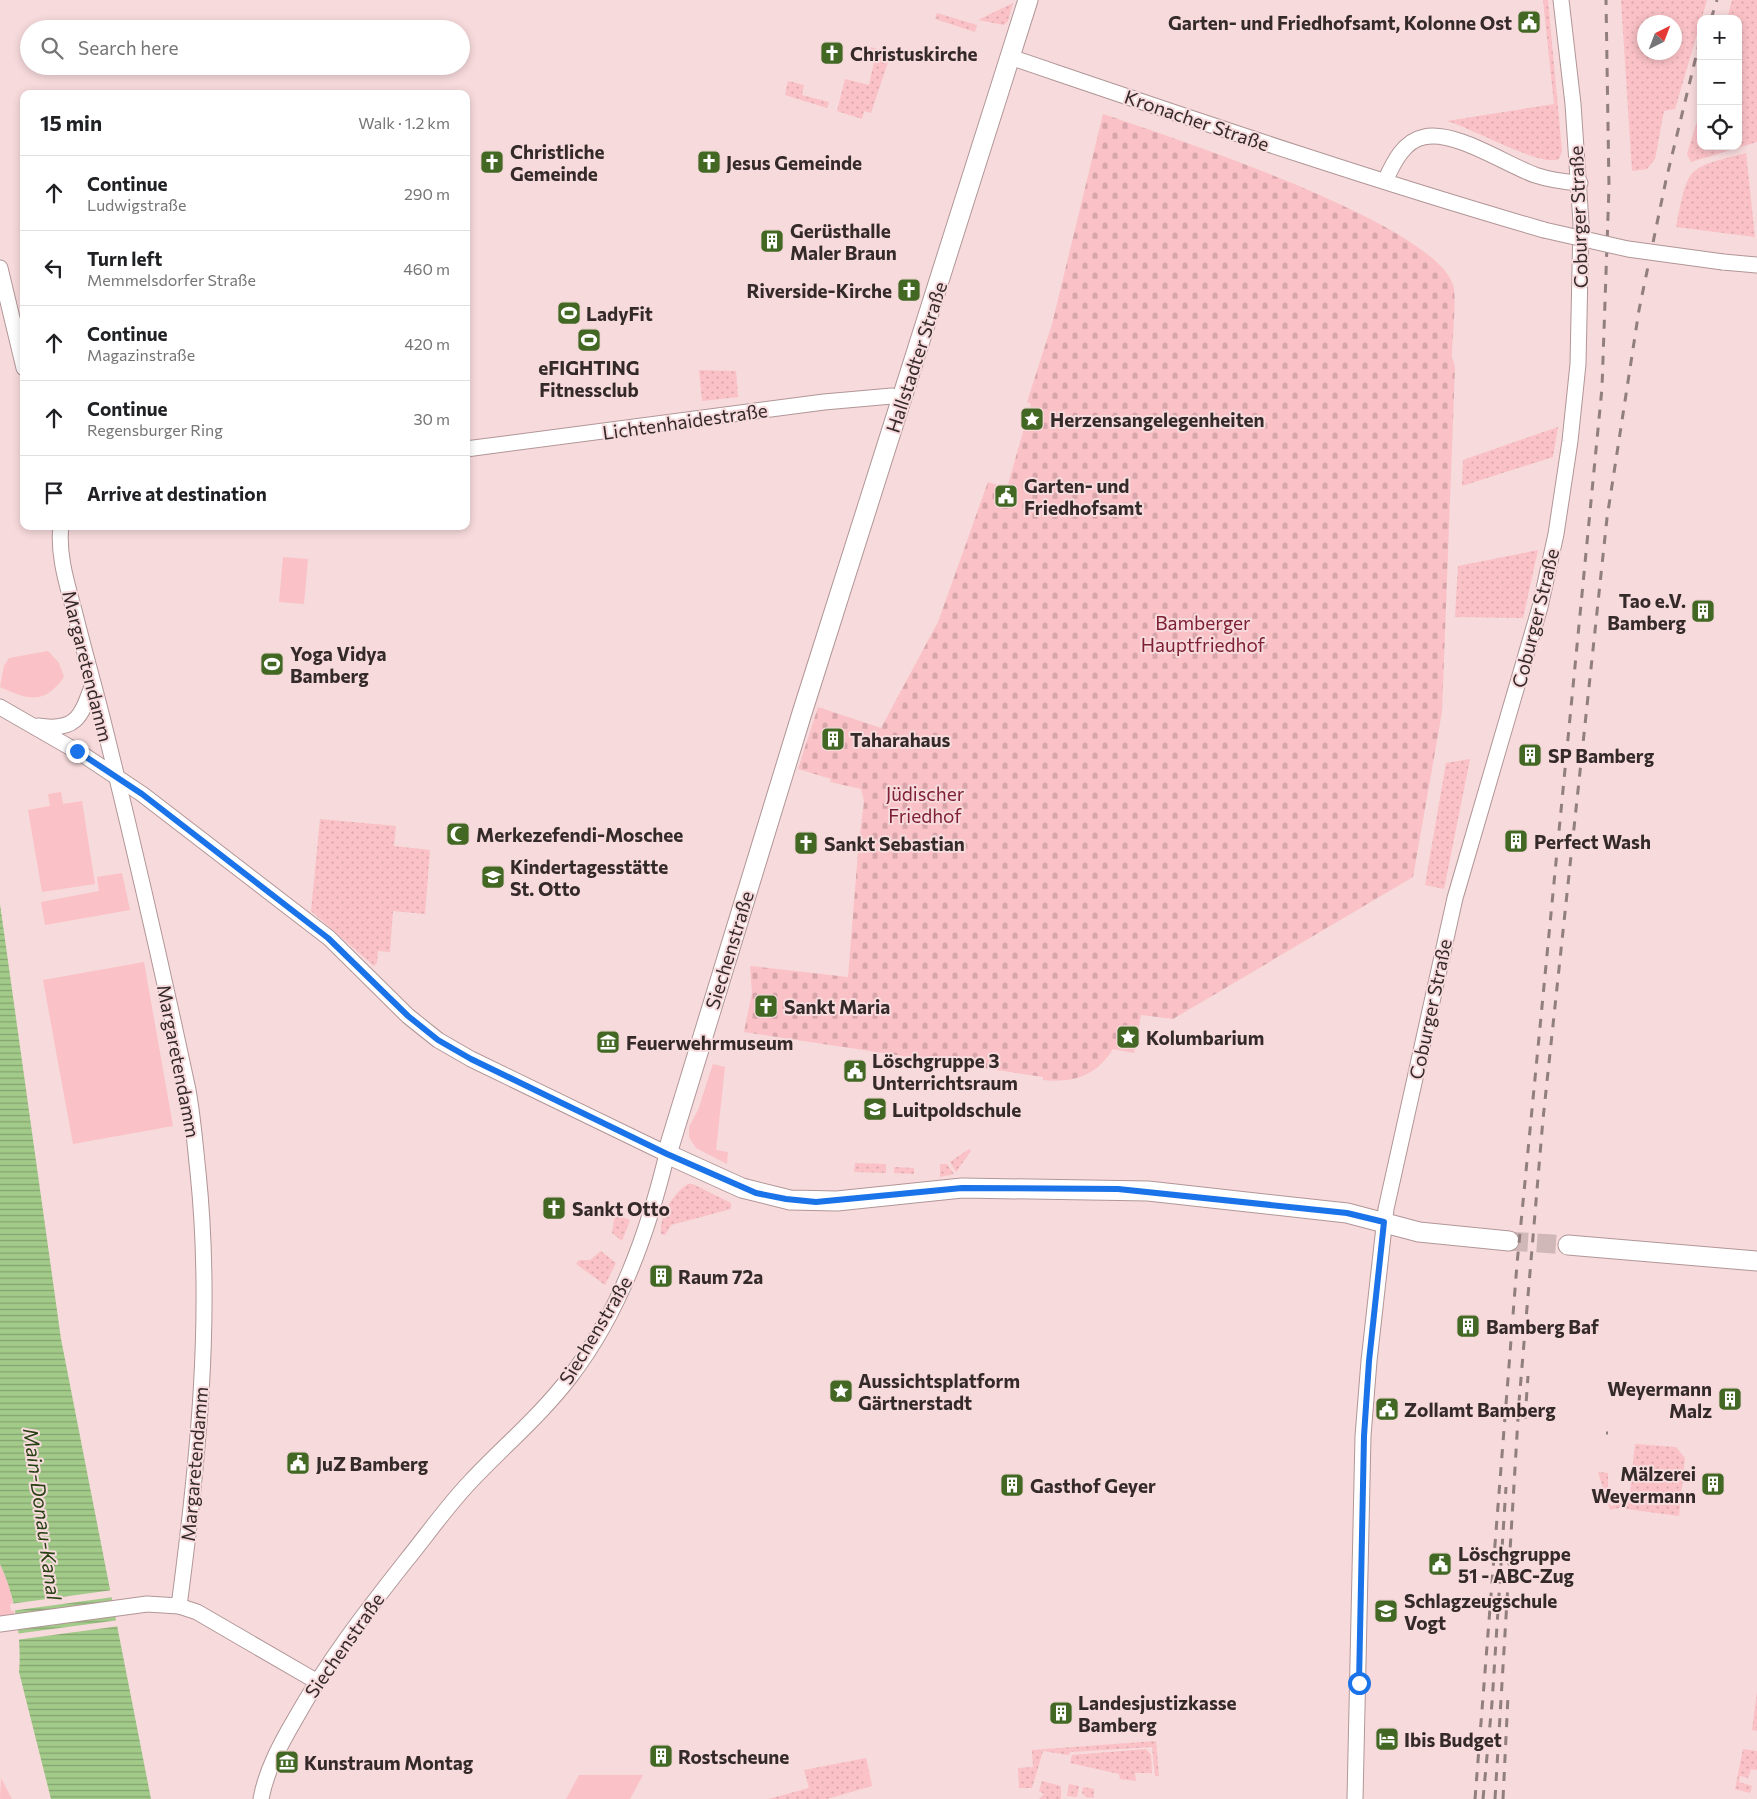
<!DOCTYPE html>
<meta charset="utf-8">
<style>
:root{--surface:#fff;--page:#f2f2f2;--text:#202124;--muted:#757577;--line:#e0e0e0}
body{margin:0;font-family:Commissioner,sans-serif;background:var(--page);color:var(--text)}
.controls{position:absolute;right:15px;top:15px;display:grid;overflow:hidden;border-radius:10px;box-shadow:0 2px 8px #0003}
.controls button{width:45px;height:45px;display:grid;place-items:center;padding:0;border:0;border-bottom:1px solid var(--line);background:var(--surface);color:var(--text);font:25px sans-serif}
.compass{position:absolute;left:1637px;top:15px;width:45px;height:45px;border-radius:50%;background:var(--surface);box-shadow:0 2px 8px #0003;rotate:42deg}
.stop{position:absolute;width:15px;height:15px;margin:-11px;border:4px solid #1a73e8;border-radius:50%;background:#fff}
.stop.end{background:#1a73e8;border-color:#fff;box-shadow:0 1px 5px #0008}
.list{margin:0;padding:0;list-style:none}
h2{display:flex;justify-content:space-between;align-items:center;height:65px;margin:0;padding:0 20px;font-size:21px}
h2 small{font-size:16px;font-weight:400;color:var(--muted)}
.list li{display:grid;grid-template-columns:32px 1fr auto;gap:15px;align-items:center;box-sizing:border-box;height:75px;padding:0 20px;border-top:1px solid var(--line)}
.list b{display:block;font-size:19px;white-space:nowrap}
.list p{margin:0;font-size:16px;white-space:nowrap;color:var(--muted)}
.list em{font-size:16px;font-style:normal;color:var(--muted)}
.icon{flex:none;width:28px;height:28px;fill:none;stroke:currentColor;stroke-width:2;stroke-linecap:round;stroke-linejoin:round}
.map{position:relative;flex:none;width:1757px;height:1799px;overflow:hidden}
.search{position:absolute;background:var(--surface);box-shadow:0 2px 8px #0003;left:20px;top:20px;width:450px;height:55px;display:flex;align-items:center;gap:12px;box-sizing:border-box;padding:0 18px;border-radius:28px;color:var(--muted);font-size:19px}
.panel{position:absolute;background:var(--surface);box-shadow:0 2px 8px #0003;left:20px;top:90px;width:450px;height:440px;border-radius:10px}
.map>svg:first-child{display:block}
.grass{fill:url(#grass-dots);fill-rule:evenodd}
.forest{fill:url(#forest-firs)}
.cemetery{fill:url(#cemetery-stones)}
.park{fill:#fac1c6}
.water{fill:url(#water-rules)}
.pier{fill:#f7dadc}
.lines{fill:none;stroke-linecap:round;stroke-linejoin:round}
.major-tunnel{stroke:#d0b7b8;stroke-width:19;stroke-dasharray:19 9;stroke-linecap:butt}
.minor-casing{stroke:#b19697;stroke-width:17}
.major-casing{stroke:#b19697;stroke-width:21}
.minor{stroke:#fff;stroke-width:15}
.major{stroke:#fff;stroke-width:19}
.rail{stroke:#917e7f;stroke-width:3;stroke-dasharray:9 9;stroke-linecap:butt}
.minor-bridge-casing{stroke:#b19697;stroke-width:17;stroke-linecap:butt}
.minor-bridge{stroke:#fff;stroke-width:15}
.route{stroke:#1a73e8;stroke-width:6}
.labels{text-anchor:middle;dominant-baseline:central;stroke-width:4;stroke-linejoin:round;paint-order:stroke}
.poi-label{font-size:19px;font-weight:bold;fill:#352a2a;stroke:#f7dadc;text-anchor:start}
.street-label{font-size:19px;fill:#352a2a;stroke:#f7dadc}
.park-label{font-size:19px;fill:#7e2033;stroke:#f7dadc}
.water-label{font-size:20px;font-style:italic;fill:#284114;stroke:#f7dadc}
</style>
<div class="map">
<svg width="1757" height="1799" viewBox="0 0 1757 1799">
<defs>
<pattern id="grass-dots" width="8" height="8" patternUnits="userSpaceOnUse" patternTransform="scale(1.25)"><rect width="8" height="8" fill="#fac1c6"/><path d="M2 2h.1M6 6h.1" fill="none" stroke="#d7a6aa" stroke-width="1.8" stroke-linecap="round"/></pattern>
<pattern id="forest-firs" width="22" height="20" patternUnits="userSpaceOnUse" patternTransform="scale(1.25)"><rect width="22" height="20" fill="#fac1c6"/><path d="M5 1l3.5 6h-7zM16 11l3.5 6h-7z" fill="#d7a6aa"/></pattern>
<pattern id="cemetery-stones" width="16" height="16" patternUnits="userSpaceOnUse" patternTransform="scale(1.25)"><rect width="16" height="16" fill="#fac1c6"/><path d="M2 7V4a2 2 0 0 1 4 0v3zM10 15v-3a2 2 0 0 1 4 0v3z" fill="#d7a6aa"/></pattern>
<pattern id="water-rules" width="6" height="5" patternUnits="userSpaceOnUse" patternTransform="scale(1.25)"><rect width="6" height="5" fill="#a2ca89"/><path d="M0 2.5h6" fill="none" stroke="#85a470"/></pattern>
</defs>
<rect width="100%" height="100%" fill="#f7dadc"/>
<g class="grass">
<path d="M1543,0H1548L1562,151L1559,159C1543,168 1469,127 1447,121L1554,104Z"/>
<path d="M1621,0H1707L1675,109L1664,111L1655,159L1647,169L1632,171ZM1674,22V52H1644V22Z"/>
<polygon points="1732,0 1757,0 1757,142 1691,162 1687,154 1701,108 1701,146 1738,146 1738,19 1727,19"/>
<polygon points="1013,3 1008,21 1004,25 978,20"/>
<polygon points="937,13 977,25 975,32 935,19"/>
<polygon points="871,47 891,53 871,113 864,111 862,119 837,111 845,79 869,85 874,62 868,60"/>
<polygon points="788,81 804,85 802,95 829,102 827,108 785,95"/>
<path d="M1746,153L1755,237L1676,227C1689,166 1684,169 1746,153Z"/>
<polygon points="699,370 736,371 738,397 702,401"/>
<polygon points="1558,427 1553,457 1462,486 1463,460"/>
<polygon points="1538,550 1523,618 1455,617 1458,566"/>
<polygon points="1470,759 1444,889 1425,885 1446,763"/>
<polygon points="320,819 396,826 394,846 430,850 425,914 393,911 390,952 378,951 377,963 374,966 311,911"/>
<polygon points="969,1149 971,1151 956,1172 950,1162"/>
<polygon points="855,1163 886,1164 886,1173 854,1172"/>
<polygon points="940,1164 947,1164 954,1174 940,1177"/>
<polygon points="894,1167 914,1168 914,1174 894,1173"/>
<path d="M688,1184H693L731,1203V1209L671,1225L665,1235L661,1234C659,1217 673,1193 688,1184Z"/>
<polygon points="615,1214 630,1220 622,1241 612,1233"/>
<polygon points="601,1251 616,1263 605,1285 576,1264 579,1260 590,1260"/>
<polygon points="1635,1444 1676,1447 1685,1458 1679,1516 1619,1508 1610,1510 1598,1472 1608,1473 1608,1500 1611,1506 1624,1502 1624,1493 1630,1493"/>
<polygon points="1757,1691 1757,1731 1752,1730"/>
<polygon points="1156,1741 1159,1776 1155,1776 1152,1747 1071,1752 1068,1755 1043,1751 1032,1788 1019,1788 1018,1768 1033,1767 1032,1750"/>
<polygon points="1146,1749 1151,1755 1152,1773 1135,1773 1136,1781 1120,1779 1119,1774 1070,1763 1072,1755"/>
<polygon points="1743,1749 1757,1751 1757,1770 1751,1769 1748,1778 1740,1776 1739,1782 1752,1786 1750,1793 1735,1789"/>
<polygon points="866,1758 872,1786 827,1799 768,1799 809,1788 804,1770"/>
<polygon points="1042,1781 1061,1786 1061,1799 1039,1799 1044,1794 1039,1791"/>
<polygon points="1069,1784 1079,1786 1077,1797 1067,1796"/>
<polygon points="1083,1787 1094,1789 1094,1798 1086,1797 1082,1793"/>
</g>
<polygon class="forest" points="866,1758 872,1786 866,1787 861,1769"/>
<path class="cemetery" d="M1103,114C1168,136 1434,223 1453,285C1457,297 1452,342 1452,357L1455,367L1442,712L1413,877L1173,1019L1141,1015L1134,1053L1113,1049C1096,1076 1074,1083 1043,1080V1077L744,1032L752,993L750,966L848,977L858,852L864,801L861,789L830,782L831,779L798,769L818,707L881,728L938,622L988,482L1007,488L1031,404L1027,402L1052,324Z"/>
<g class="park">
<polygon points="283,557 308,559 304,604 279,602"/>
<path d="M48,651L59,663L64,677C44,705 29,700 0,687L4,666L9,658Z"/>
<polygon points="61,792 63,804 82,801 95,884 42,892 28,810 50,806 48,794"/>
<polygon points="122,873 130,910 45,925 41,902 99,891 97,877"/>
<polygon points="144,962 173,1126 73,1144 43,980"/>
<polygon points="713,1064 725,1067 716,1150 728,1152 727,1164 696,1148 689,1137 689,1127 698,1110"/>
<polygon points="0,1564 10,1587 16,1624 0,1627"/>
<polygon points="579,1775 643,1775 630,1799 566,1799"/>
<polygon points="1,1778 12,1799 0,1799"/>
</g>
<path class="water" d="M0,904L61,1339L151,1799H51L19,1672C22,1638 15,1595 0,1564Z"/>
<g class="pier">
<polygon points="113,1590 114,1597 11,1611 10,1604"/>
<polygon points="119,1620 120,1626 16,1640 15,1634"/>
</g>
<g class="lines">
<polyline class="major-tunnel" points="1509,1241 1568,1245"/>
<g class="minor-casing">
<g id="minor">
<path d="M1010,57C1187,117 1364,178 1544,230"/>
<path d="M1385,181C1393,164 1403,141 1424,137C1455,130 1505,164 1535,175C1550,180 1564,182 1580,183"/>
<polyline points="1723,262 1757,265"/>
<polyline points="0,268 24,368"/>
<polyline points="466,449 824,402 892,396 903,399"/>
<path d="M61,526C57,556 69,590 76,618C85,654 95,689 104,725C134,846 162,968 188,1090C193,1117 195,1145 198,1172C213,1317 198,1463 179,1606"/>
<path d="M0,707L85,756L142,794L329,938L408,1016L438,1040L471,1059L667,1154C648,1232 620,1312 570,1377C541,1415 504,1446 471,1481C447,1506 427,1535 405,1562C364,1614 327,1662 294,1721C280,1745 266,1771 261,1799"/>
<path d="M38,726C77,732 81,716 93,684"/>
<polyline points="0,1624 147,1604 179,1606 197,1612 316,1681"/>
<polyline points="1355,1799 1363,1436 1369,1361 1386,1209 1455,898 1540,607 1556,534 1570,441 1578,364 1581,223 1573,104 1561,0"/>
</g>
</g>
<g class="major-casing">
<g id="major">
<polyline points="1028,0 802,713 667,1154 742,1188 790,1200 837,1201 962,1188 1148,1191 1347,1213 1419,1232 1509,1241"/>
<polyline points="1568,1245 1757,1261"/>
</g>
</g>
<use href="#minor" class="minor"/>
<use href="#major" class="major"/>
<g class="rail">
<polyline points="1711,19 1717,0"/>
<polyline points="1525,1419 1528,1376"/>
<polyline points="1606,1433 1608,1433"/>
<polyline points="1475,1799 1517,1264 1602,388 1609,187 1606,0"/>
<polyline points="1483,1799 1492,1703 1506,1487"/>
<polyline points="1495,1799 1519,1402 1543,1119 1607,518 1639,310 1666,180 1701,36"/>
<polyline points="1503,1799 1508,1696"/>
</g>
<g class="minor-bridge-casing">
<polyline id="minor-bridge" points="1544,230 1628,249 1723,262"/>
</g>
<use href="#minor-bridge" class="minor-bridge"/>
</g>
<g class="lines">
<polyline class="route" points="77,751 142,794 328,938 408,1016 438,1040 471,1059 667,1154 756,1193 786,1199 816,1202 962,1188 1118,1189 1347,1213 1384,1222 1369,1361 1364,1436 1359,1683"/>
</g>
<defs>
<g id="civic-square" transform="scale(1.25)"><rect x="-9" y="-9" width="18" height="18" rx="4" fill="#426823" stroke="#f7dadc"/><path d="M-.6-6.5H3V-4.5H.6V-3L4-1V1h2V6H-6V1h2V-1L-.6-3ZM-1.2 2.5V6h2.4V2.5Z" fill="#fff"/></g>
<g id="church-square" transform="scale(1.25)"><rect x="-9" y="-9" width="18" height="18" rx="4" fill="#426823" stroke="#f7dadc"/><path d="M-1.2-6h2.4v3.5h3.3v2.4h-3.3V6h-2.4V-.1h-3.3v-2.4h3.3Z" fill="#fff"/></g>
<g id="building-square" transform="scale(1.25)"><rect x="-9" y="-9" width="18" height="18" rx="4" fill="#426823" stroke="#f7dadc"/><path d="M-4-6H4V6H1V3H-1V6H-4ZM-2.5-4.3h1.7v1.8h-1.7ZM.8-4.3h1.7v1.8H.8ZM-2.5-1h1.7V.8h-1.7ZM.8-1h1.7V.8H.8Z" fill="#fff"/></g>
<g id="stadium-square" transform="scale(1.25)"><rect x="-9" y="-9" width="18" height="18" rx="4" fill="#426823" stroke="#f7dadc"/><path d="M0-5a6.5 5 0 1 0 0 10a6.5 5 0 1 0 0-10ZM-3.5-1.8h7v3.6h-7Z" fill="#fff"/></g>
<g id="sight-square" transform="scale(1.25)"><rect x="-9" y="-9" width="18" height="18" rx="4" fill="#426823" stroke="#f7dadc"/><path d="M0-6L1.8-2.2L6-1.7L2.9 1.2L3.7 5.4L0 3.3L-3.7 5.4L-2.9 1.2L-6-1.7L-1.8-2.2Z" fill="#fff"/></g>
<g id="mosque-square" transform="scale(1.25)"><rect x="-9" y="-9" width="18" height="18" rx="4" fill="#426823" stroke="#f7dadc"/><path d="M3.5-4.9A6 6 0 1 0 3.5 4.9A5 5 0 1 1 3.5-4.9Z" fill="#fff"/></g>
<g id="school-square" transform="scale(1.25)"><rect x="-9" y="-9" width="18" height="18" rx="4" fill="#426823" stroke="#f7dadc"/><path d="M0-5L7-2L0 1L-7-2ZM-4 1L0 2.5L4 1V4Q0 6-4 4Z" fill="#fff"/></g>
<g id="museum-square" transform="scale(1.25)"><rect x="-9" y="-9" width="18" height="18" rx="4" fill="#426823" stroke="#f7dadc"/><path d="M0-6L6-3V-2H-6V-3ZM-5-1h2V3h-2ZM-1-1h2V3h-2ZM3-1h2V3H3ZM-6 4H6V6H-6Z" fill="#fff"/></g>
<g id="hotel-square" transform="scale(1.25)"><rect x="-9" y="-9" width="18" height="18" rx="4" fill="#426823" stroke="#f7dadc"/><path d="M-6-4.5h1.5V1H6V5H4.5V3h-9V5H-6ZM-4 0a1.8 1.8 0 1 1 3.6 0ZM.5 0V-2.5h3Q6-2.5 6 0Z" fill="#fff"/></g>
</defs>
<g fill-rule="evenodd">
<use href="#civic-square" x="1529" y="22"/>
<use href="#church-square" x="832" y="53"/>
<use href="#church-square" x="492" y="162"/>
<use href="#church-square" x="709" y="162"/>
<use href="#building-square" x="772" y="241"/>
<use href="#church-square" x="909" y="290"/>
<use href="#stadium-square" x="569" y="313"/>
<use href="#stadium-square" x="589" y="340"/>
<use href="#sight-square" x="1032" y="419"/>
<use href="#civic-square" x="1006" y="496"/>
<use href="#building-square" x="1703" y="611"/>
<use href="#stadium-square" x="272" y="664"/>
<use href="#building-square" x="833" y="739"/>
<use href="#building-square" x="1530" y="755"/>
<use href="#mosque-square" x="458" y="834"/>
<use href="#building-square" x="1516" y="841"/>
<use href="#church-square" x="806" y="843"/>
<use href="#school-square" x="493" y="877"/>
<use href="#church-square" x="766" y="1006"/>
<use href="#sight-square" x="1128" y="1037"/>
<use href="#museum-square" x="608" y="1042"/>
<use href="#civic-square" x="855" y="1071"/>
<use href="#school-square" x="875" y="1109"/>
<use href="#church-square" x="554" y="1208"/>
<use href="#building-square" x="661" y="1276"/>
<use href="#building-square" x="1468" y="1326"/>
<use href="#sight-square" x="841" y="1391"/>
<use href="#building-square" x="1730" y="1399"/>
<use href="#civic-square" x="1387" y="1409"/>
<use href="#civic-square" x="298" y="1463"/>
<use href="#building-square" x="1713" y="1484"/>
<use href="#building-square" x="1012" y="1485"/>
<use href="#civic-square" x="1440" y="1564"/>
<use href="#school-square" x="1386" y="1611"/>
<use href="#building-square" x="1061" y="1713"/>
<use href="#hotel-square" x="1387" y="1739"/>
<use href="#building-square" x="661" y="1756"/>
<use href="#museum-square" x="287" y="1762"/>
</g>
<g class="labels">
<g class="poi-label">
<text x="1512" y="22" text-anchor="end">Garten- und Friedhofsamt, Kolonne Ost</text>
<text x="850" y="53">Christuskirche</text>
<text x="510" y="151">Christliche<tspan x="510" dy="22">Gemeinde</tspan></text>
<text x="726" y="162">Jesus Gemeinde</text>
<text x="790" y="230">Gerüsthalle<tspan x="790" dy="22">Maler Braun</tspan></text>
<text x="892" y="290" text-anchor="end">Riverside-Kirche</text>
<text x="586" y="313">LadyFit</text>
<text x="589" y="367" text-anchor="middle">eFIGHTING<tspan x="589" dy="22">Fitnessclub</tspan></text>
<text x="1050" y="419">Herzensangelegenheiten</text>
<text x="1024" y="485">Garten- und<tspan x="1024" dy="22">Friedhofsamt</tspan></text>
<text x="1686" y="600" text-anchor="end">Tao e.V.<tspan x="1686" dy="22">Bamberg</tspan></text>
<text x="290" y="653">Yoga Vidya<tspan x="290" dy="22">Bamberg</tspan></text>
<text x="850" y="739">Taharahaus</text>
<text x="1548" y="755">SP Bamberg</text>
<text x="476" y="834">Merkezefendi-Moschee</text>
<text x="1534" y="841">Perfect Wash</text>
<text x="824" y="843">Sankt Sebastian</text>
<text x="510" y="866">Kindertagesstätte<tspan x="510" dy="22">St. Otto</tspan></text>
<text x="784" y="1006">Sankt Maria</text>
<text x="1146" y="1037">Kolumbarium</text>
<text x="626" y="1042">Feuerwehrmuseum</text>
<text x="872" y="1060">Löschgruppe 3<tspan x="872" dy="22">Unterrichtsraum</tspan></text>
<text x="892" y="1109">Luitpoldschule</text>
<text x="572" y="1208">Sankt Otto</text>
<text x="678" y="1276">Raum 72a</text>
<text x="1486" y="1326">Bamberg Baf</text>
<text x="858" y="1380">Aussichtsplatform<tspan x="858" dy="22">Gärtnerstadt</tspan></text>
<text x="1712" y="1388" text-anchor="end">Weyermann<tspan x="1712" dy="22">Malz</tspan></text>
<text x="1404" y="1409">Zollamt Bamberg</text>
<text x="316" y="1463">JuZ Bamberg</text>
<text x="1696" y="1473" text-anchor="end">Mälzerei<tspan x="1696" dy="22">Weyermann</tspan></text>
<text x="1030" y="1485">Gasthof Geyer</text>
<text x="1458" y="1553">Löschgruppe<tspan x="1458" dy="22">51 - ABC-Zug</tspan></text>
<text x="1404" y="1600">Schlagzeugschule<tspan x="1404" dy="22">Vogt</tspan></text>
<text x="1078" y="1702">Landesjustizkasse<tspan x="1078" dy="22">Bamberg</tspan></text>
<text x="1404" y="1739">Ibis Budget</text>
<text x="678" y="1756">Rostscheune</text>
<text x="304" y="1762">Kunstraum Montag</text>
</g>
<g class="street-label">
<text transform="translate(1197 120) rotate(19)">Kronacher Straße</text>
<text transform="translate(1578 217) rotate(-92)">Coburger Straße</text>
<text transform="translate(916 357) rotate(-72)">Hallstadter Straße</text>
<text transform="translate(685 421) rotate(-8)">Lichtenhaidestraße</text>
<text transform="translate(1535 618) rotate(-76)">Coburger Straße</text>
<text transform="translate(88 666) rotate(76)">Margaretendamm</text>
<text transform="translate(729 950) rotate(-73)">Siechenstraße</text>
<text transform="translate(1430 1009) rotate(-78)">Coburger Straße</text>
<text transform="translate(179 1061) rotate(79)">Margaretendamm</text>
<text transform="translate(595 1330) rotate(-59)">Siechenstraße</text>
<text transform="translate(194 1464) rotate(-85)">Margaretendamm</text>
<text transform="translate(344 1645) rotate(-55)">Siechenstraße</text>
</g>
<g class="park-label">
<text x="1203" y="622">Bamberger<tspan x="1203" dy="22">Hauptfriedhof</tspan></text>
<text x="925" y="793">Jüdischer<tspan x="925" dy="22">Friedhof</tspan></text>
</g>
<g class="water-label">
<text transform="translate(43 1514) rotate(82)">Main-Donau-Kanal</text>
</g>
</g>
</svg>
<div class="controls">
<button>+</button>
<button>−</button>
<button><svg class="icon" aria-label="locate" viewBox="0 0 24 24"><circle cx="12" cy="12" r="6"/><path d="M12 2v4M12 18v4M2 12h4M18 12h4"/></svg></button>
</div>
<svg class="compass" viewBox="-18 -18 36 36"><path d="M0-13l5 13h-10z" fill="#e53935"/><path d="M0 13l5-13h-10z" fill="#757577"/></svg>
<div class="stop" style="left:1359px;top:1683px"></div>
<div class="stop end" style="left:77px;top:751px"></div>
<div class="search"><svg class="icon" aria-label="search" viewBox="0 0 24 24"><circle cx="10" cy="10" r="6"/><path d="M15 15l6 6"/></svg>Search here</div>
<section class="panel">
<h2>15 min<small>Walk · 1.2 km</small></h2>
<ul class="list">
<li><svg class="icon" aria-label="ahead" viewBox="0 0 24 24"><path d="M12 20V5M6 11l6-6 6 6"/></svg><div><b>Continue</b><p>Ludwigstraße</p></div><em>290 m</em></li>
<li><svg class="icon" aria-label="left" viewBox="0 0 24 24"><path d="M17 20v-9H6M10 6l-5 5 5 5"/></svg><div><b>Turn left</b><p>Memmelsdorfer Straße</p></div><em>460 m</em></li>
<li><svg class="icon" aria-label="ahead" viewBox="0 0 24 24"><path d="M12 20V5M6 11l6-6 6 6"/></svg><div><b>Continue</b><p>Magazinstraße</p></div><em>420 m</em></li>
<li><svg class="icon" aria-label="ahead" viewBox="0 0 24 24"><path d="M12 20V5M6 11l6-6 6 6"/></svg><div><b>Continue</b><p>Regensburger Ring</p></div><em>30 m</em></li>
<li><svg class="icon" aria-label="arrive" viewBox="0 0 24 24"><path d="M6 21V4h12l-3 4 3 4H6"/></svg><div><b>Arrive at destination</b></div></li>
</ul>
</section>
</div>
